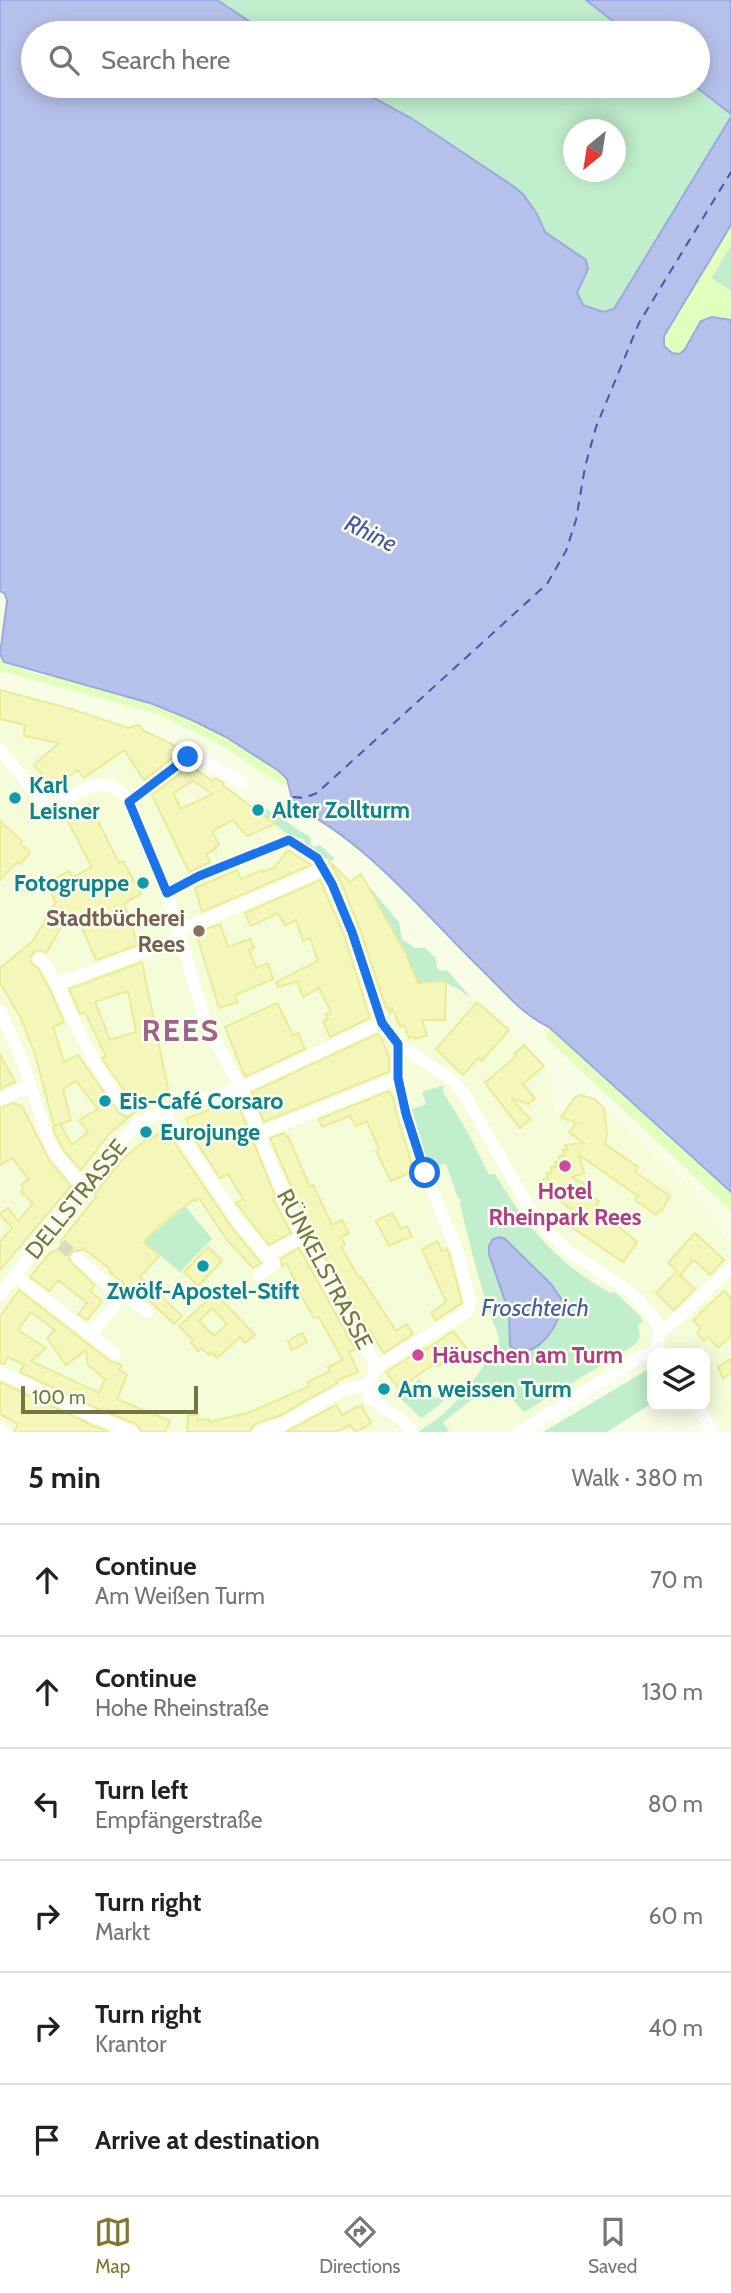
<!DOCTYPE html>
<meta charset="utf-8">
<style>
:root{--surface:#fff;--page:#f2f2f2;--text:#202124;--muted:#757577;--line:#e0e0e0;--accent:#80762f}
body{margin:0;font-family:Cabin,sans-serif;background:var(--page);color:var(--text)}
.controls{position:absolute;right:21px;bottom:21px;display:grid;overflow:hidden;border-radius:14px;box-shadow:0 4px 18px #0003}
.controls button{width:63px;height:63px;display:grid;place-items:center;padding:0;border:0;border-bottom:2px solid var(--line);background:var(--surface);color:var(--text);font:35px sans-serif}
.compass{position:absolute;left:563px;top:119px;width:63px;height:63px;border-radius:50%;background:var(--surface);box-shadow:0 4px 18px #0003;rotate:210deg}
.scale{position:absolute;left:21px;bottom:18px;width:177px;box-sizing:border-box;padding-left:7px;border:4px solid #757544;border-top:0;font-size:19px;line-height:24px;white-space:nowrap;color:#757544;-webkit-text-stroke:5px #faffed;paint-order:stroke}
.stop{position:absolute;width:21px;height:21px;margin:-16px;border:5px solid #1a73e8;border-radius:50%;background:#fff}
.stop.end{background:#1a73e8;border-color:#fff;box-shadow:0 2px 7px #0008}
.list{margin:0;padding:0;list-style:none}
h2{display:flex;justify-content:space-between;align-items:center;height:91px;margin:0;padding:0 28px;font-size:30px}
h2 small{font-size:23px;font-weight:400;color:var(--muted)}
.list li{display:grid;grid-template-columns:46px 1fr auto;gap:21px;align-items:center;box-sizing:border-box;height:112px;padding:0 28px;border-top:2px solid var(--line)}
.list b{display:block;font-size:26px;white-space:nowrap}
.list p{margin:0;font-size:23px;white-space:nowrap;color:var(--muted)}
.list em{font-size:23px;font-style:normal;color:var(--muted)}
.icon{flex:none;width:38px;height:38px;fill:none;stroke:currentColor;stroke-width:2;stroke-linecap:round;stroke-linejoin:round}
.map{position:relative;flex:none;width:731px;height:1432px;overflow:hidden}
.search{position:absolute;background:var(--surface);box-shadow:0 4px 18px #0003;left:21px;right:21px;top:21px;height:77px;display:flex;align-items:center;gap:18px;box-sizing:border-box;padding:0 24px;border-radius:38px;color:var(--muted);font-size:26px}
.sheet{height:763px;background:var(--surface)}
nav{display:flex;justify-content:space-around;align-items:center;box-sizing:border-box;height:98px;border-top:2px solid var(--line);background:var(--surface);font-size:19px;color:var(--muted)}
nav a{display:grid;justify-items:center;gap:4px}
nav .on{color:var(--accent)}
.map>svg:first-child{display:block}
.residential{fill:#f4fcd8}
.green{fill:#c1eecc;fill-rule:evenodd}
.sand{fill:#e3ffbe}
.water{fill:#b6c1eb;stroke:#9ca8de;stroke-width:2}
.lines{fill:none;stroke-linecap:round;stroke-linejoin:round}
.ferry{stroke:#4557a7;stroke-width:2;stroke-dasharray:9 7;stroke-linecap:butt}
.building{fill:#f4f7b9;stroke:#e8eb98;stroke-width:2;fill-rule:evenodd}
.street-tunnel{stroke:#d7dcbd;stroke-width:12;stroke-dasharray:12 6;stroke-linecap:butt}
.street{stroke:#fff;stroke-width:12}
.route{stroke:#1a73e8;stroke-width:9}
.culture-dot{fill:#0f9aa8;stroke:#faffed;stroke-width:2.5}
.education-dot{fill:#8d6e63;stroke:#faffed;stroke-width:2.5}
.hotel-dot{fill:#d1479c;stroke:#faffed;stroke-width:2.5}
.labels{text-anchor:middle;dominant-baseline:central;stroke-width:5;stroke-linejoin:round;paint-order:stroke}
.culture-label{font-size:23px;font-weight:bold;fill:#0d838f;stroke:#faffed;text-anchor:start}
.education-label{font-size:23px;font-weight:bold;fill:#785e54;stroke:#faffed;text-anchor:end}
.hotel-label{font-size:23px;font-weight:bold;fill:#b23c85;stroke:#faffed}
.street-label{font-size:23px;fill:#757544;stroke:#faffed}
.water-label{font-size:24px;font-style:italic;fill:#4557a7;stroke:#faffed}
.district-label{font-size:30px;font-weight:bold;letter-spacing:2px;fill:#9e628b;stroke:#faffed}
</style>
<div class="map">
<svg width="731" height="1432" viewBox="0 0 731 1432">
<rect width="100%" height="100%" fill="#f8fee5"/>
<polygon class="residential" points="0,690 46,702 129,728 135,725 139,725 144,731 172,744 182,753 179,757 237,795 235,798 298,839 304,839 306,844 330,861 351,883 362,876 405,952 418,983 440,980 451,983 481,1005 531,1051 543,1064 551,1079 555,1096 553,1112 561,1117 575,1097 581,1095 596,1100 692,1188 731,1245 731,1432 723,1432 705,1403 705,1353 674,1353 666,1340 522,1432 0,1432"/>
<g class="green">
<polygon points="217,0 586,0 628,33 267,33"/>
<path d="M352,86H695L731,114V117L614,310L603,312L583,305L577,293L588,269L556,238L545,232L537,214L513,186L411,118ZM574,130H616V172H574Z"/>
<polygon points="731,245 731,291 711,279"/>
<path d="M264,807L311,838V845L314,847L320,845L335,859L330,861L305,844L304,839C290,839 275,824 263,815Z"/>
<path d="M367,884L399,922L402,939L415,948H425L436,958L437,968L441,971L447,970L471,998C450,983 444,979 419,983Z"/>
<path d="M444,1085L443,1092L468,1133L489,1175L495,1174C528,1228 554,1261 610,1293L615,1292L640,1316L643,1322L638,1325L640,1337L636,1344L524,1412L496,1381L443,1422L449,1432H417C447,1416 467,1390 486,1363C490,1358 496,1352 498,1345C501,1335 493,1324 490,1314C478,1278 469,1241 460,1204L461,1199L458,1198L446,1164L429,1167L412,1109L426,1104L422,1092Z"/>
<polygon points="185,1206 212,1239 180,1272 133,1232 141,1222 154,1233"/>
<polygon points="652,1367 652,1403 607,1432 543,1432"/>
<polygon points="420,1379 436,1399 450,1387 453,1391 437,1407 421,1418 396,1394"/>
</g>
<g class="sand">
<polygon points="731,225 731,245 711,278 731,291 731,320 724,318 701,321 685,349 680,354 672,353 664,346 664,336"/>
<path d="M1,643L0,655C19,675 58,676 85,683C145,700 243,733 287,779L286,785H282L217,743L157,714L0,671V644Z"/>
<polygon points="551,1028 731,1192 731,1211 545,1037"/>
</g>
<g class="water">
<path d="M0,0H217L267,33H33V86H352L411,118L513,186L523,194L537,214L545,232L586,260L588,269L577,293L583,305L603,312L614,309L731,117V225L664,336V346L672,353L680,354L685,349L701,321L712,317L731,320V1192L549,1027C522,1015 501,988 480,968C423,912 366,841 294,806L287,779L279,771L226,737L192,720L153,704L4,662L0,654L7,601L5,594L0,591Z"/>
<polygon points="586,0 731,0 731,114 695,86 698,86 698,33 628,33"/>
<path d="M499,1237L505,1239L551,1284L562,1300C563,1322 534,1366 510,1346L509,1313L489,1254V1246L493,1239Z"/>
</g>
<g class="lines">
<polyline class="ferry" points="293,797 304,798 317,793 547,584 566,551 576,520 585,467 596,427 639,323 731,172"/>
</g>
<g class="building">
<polygon points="0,690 71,709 128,728 139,725 144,731 172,744 181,751 144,780 124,750 84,778 78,770 53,787 34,765 59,743 24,736 25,725 0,719"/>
<path d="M190,766L213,781L215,778L224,783L223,785L253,808L257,805L264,807V816L275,824L247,836L233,820L212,831L219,845L215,847L216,849L206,854L210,862L189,872L152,795ZM193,781L213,794L181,809L173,793Z"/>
<path d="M89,804L119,863L123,861L141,894L124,903L138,945L96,960L81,925H71L66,919L46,953L40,950L34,952L30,958L31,963L38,968L49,988L64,1022L53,1027L64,1062L78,1055L119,1113L127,1117L134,1112L133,1103L103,1060L102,1058L106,1056L85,1012L80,1014L69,989L142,962L169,1094L142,1106L109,1134L81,1170L64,1151L55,1134L53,1127L58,1125L54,1126L35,1054L21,1018L0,983V968L33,941L56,902L49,890L56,886L52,880L69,871L73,877L92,867L65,816ZM128,991L136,1032L110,1040L95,1002ZM76,1081L98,1109L79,1120L88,1132L72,1145L60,1124L71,1120L63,1089Z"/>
<polygon points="0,821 22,841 20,843 30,853 20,864 17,862 0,880"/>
<polygon points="288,850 311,865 202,912 195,888 237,870 241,879 262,870 263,872 275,867"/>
<polygon points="328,860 350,882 361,874 406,954 418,983 446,981 445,1020 422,1020 427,1035 415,1039 414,1037 409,1038 404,1025 400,1027 392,1008 390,1013 388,1007 386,1008 360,929 340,880"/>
<polygon points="320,880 344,935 370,1018 330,1037 323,1021 328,1019 326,1014 331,1012 319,988 303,997 297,981 278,987 276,982 318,961 310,938 303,941 296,920 285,925 278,913 251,926 245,913"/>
<polygon points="220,924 228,947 250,939 254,948 249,950 256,968 268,963 273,979 235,995 237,1002 219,1008 196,933"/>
<polygon points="477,1002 509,1030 482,1061 478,1058 463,1075 436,1049"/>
<polygon points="277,1003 293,1035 298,1033 305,1049 245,1077 225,1027"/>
<polygon points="377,1034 381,1037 389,1057 389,1072 264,1122 252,1092"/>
<polygon points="524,1045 544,1066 523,1084 535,1098 528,1104 511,1098 530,1119 520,1128 485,1083 516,1056 514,1054"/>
<polygon points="0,1054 15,1082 0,1089"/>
<polygon points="389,1091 394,1100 395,1109 414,1171 391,1181 376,1151 379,1149 367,1121 356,1126 350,1116 322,1127 319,1119"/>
<polygon points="581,1095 596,1100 604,1108 607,1134 605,1144 638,1167 635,1172 670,1196 662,1210 661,1209 656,1215 635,1200 638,1196 579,1155 584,1173 572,1177 591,1188 593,1197 599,1201 595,1207 637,1242 623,1262 570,1226 578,1215 541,1186 543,1179 548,1179 547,1173 552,1173 551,1167 556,1167 555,1162 560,1161 559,1156 564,1156 563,1150 568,1150 565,1145 584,1143 569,1132 576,1123 561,1117 575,1097"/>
<polygon points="236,1099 276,1198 273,1199 291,1233 269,1245 236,1203 243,1199 228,1174 220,1178 193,1137 186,1119"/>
<polygon points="13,1103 22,1106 49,1160 71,1186 0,1270 0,1242 12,1228 0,1214 8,1208 18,1221 33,1203 21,1192 24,1189 21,1185 29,1179 12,1158 0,1165 0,1108"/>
<polygon points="165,1129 232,1228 261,1263 253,1268 227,1240 199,1198 195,1201 194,1199 158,1227 144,1242 159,1256 140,1277 182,1316 174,1324 139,1291 131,1290 110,1272 110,1269 83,1248 81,1250 71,1252 69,1260 95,1285 90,1291 102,1301 87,1320 78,1314 87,1303 58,1280 49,1291 30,1277 50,1253 66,1247 60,1242 97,1196 95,1194 122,1160 148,1138 150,1140"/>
<polygon points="284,1133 286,1137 288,1136 310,1187 313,1185 332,1225 342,1220 349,1233 341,1237 345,1244 341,1247 359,1278 361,1277 396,1331 407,1324 413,1334 384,1353 344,1291 311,1232 270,1138"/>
<polygon points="392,1213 401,1229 407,1226 412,1236 389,1246 376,1221"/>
<polygon points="695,1233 724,1260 710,1275 694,1260 680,1275 695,1289 674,1310 656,1293 677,1271 668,1263"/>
<polygon points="437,1241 442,1251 447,1249 449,1253 462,1303 436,1320 431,1313 446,1302 422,1249"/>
<polygon points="208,1247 222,1261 198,1286 184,1272"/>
<polygon points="299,1248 355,1349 349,1352 358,1372 336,1381 337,1383 281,1415 255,1424 249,1432 187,1432 188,1415 198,1415 198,1420 209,1419 209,1422 248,1413 310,1386 308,1382 330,1371 328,1367 343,1360 319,1317 314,1318 295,1285 297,1284 286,1263 282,1266 281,1258"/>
<path d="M19,1290L110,1361L122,1365L119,1369L127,1375L117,1399L170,1421L165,1432H142L136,1424L98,1409L20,1372L24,1365L8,1357L4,1364L0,1363V1317ZM31,1312L55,1330L47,1338L66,1365L86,1350L88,1365L105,1379L99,1393L31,1361L46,1348L18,1330Z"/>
<path d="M213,1291L255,1335L245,1343L240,1337L217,1358L212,1352L209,1355L202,1348L198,1351L191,1343L193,1340L179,1326L206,1302L204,1300ZM212,1308L227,1324L214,1336L199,1321Z"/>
<polygon points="724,1291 731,1298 731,1336 718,1348 708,1337 704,1341 697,1333 701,1329 693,1320"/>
<polygon points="453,1331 466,1347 438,1366 437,1363 425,1370 399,1389 386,1372 424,1348 425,1350"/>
<polygon points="302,1333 307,1342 292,1350 288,1341"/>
<polygon points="731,1359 731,1373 723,1378 718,1367"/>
<polygon points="0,1382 92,1425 109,1432 14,1432 18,1424 0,1414"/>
<polygon points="336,1405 342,1415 361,1405 371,1423 356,1432 350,1425 336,1432 286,1432"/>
</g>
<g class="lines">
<polyline class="street-tunnel" points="47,1233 77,1258"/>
<g class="street">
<path d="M0,749L37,796L50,807C78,793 108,768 129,802L167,893L207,1027L241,1088L270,1162L303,1236L377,1367"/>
<polyline points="129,802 188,757 194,755 240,782"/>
<polyline points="167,893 199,876 289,840 317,858 332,884 352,932 381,1023 398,1044 454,1081 467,1099 526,1202 548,1232 567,1250 632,1293 654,1319 660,1331 656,1351"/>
<polyline points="209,919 322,870"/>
<polyline points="178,929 206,920"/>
<polyline points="39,959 44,962 57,984 181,938"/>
<path d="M57,984C77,1028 95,1071 126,1108"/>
<polyline points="0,1010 24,1065 47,1137 57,1156 83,1186"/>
<path d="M398,1044V1078L406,1113L425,1173L457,1250L471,1304L468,1311L377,1367C371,1378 369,1384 369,1397C383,1411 401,1415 413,1432"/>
<polyline points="0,1099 31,1085"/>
<polyline points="162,1112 180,1133 239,1223 274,1264 259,1275"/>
<polyline points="260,1133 398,1078"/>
<polyline points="268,1255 303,1236"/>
<polyline points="77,1258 122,1296"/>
<polyline points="15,1276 91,1335 122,1296 135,1301 148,1312"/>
<polyline points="0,1295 108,1155 138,1123 162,1112 241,1088 381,1023"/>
<polyline points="660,1331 670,1325 731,1268"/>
<polyline points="91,1335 115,1354"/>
<polyline points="0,1372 95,1417 133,1432"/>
<polyline points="696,1406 713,1432"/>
<polyline points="0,1429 4,1432"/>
<polyline points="258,1432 285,1423 342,1390 369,1385"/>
<polyline points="519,1432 643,1355 656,1351"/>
</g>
</g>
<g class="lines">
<polyline class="route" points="188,757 129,802 167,893 199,876 289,840 317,858 332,884 352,932 382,1023 398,1044 398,1078 406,1114 425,1173"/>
</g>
<g class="culture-dot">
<circle cx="15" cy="798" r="7"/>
<circle cx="258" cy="810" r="7"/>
<circle cx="143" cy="883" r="7"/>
<circle cx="105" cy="1101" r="7"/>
<circle cx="146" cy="1132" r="7"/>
<circle cx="203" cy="1266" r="7"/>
<circle cx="384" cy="1389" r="7"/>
</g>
<circle class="education-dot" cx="199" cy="931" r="7"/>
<g class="hotel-dot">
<circle cx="565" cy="1166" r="7"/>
<circle cx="418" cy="1355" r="7"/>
</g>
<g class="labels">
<g class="culture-label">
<text x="29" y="785">Karl<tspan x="29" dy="26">Leisner</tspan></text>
<text x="272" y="810">Alter Zollturm</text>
<text x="129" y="883" text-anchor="end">Fotogruppe</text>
<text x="119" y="1101">Eis-Café Corsaro</text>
<text x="160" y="1132">Eurojunge</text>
<text x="203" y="1291" text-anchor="middle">Zwölf-Apostel-Stift</text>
<text x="398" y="1389">Am weissen Turm</text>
</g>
<g class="education-label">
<text x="185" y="918">Stadtbücherei<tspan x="185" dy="26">Rees</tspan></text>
</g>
<g class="hotel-label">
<text x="565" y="1191">Hotel<tspan x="565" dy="26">Rheinpark Rees</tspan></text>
<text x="432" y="1355" text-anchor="start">Häuschen am Turm</text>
</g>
<g class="street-label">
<text transform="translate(76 1199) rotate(-51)">DELLSTRASSE</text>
<text transform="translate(325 1269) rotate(62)">RÜNKELSTRASSE</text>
</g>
<g class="water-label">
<text transform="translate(371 533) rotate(26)">Rhine</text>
<text x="535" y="1307">Froschteich</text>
</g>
<g class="district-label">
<text x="181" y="1030">REES</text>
</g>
</g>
</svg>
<div class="controls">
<button><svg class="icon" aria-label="layers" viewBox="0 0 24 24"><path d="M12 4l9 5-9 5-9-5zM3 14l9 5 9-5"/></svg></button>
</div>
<svg class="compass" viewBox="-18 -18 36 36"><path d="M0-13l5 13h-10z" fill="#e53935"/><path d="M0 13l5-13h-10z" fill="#757577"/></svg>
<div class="scale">100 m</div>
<div class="stop" style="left:425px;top:1173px"></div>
<div class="stop end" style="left:188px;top:757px"></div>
<div class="search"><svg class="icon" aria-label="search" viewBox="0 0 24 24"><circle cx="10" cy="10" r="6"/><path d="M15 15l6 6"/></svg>Search here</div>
</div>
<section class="sheet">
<h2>5 min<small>Walk · 380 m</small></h2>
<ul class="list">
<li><svg class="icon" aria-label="ahead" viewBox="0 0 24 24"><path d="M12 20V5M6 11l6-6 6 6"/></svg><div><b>Continue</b><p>Am Weißen Turm</p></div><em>70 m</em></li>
<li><svg class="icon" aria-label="ahead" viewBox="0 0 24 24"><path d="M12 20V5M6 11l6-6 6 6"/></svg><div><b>Continue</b><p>Hohe Rheinstraße</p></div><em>130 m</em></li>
<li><svg class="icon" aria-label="left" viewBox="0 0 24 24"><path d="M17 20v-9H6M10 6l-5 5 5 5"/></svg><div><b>Turn left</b><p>Empfängerstraße</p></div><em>80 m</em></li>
<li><svg class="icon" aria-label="right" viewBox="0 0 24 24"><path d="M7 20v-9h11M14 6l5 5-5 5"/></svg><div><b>Turn right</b><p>Markt</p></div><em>60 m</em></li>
<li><svg class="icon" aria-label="right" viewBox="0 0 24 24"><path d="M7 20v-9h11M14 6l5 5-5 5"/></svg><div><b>Turn right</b><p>Krantor</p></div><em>40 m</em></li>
<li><svg class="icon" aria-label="arrive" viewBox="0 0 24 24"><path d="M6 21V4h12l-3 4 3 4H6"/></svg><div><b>Arrive at destination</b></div></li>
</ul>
</section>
<nav>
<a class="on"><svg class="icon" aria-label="map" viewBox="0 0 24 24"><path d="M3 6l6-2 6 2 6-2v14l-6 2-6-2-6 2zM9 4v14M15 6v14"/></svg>Map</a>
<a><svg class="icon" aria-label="directions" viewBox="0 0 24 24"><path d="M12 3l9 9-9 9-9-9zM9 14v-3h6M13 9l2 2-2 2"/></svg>Directions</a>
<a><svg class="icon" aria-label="saved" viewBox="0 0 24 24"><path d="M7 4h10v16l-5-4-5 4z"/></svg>Saved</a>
</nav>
